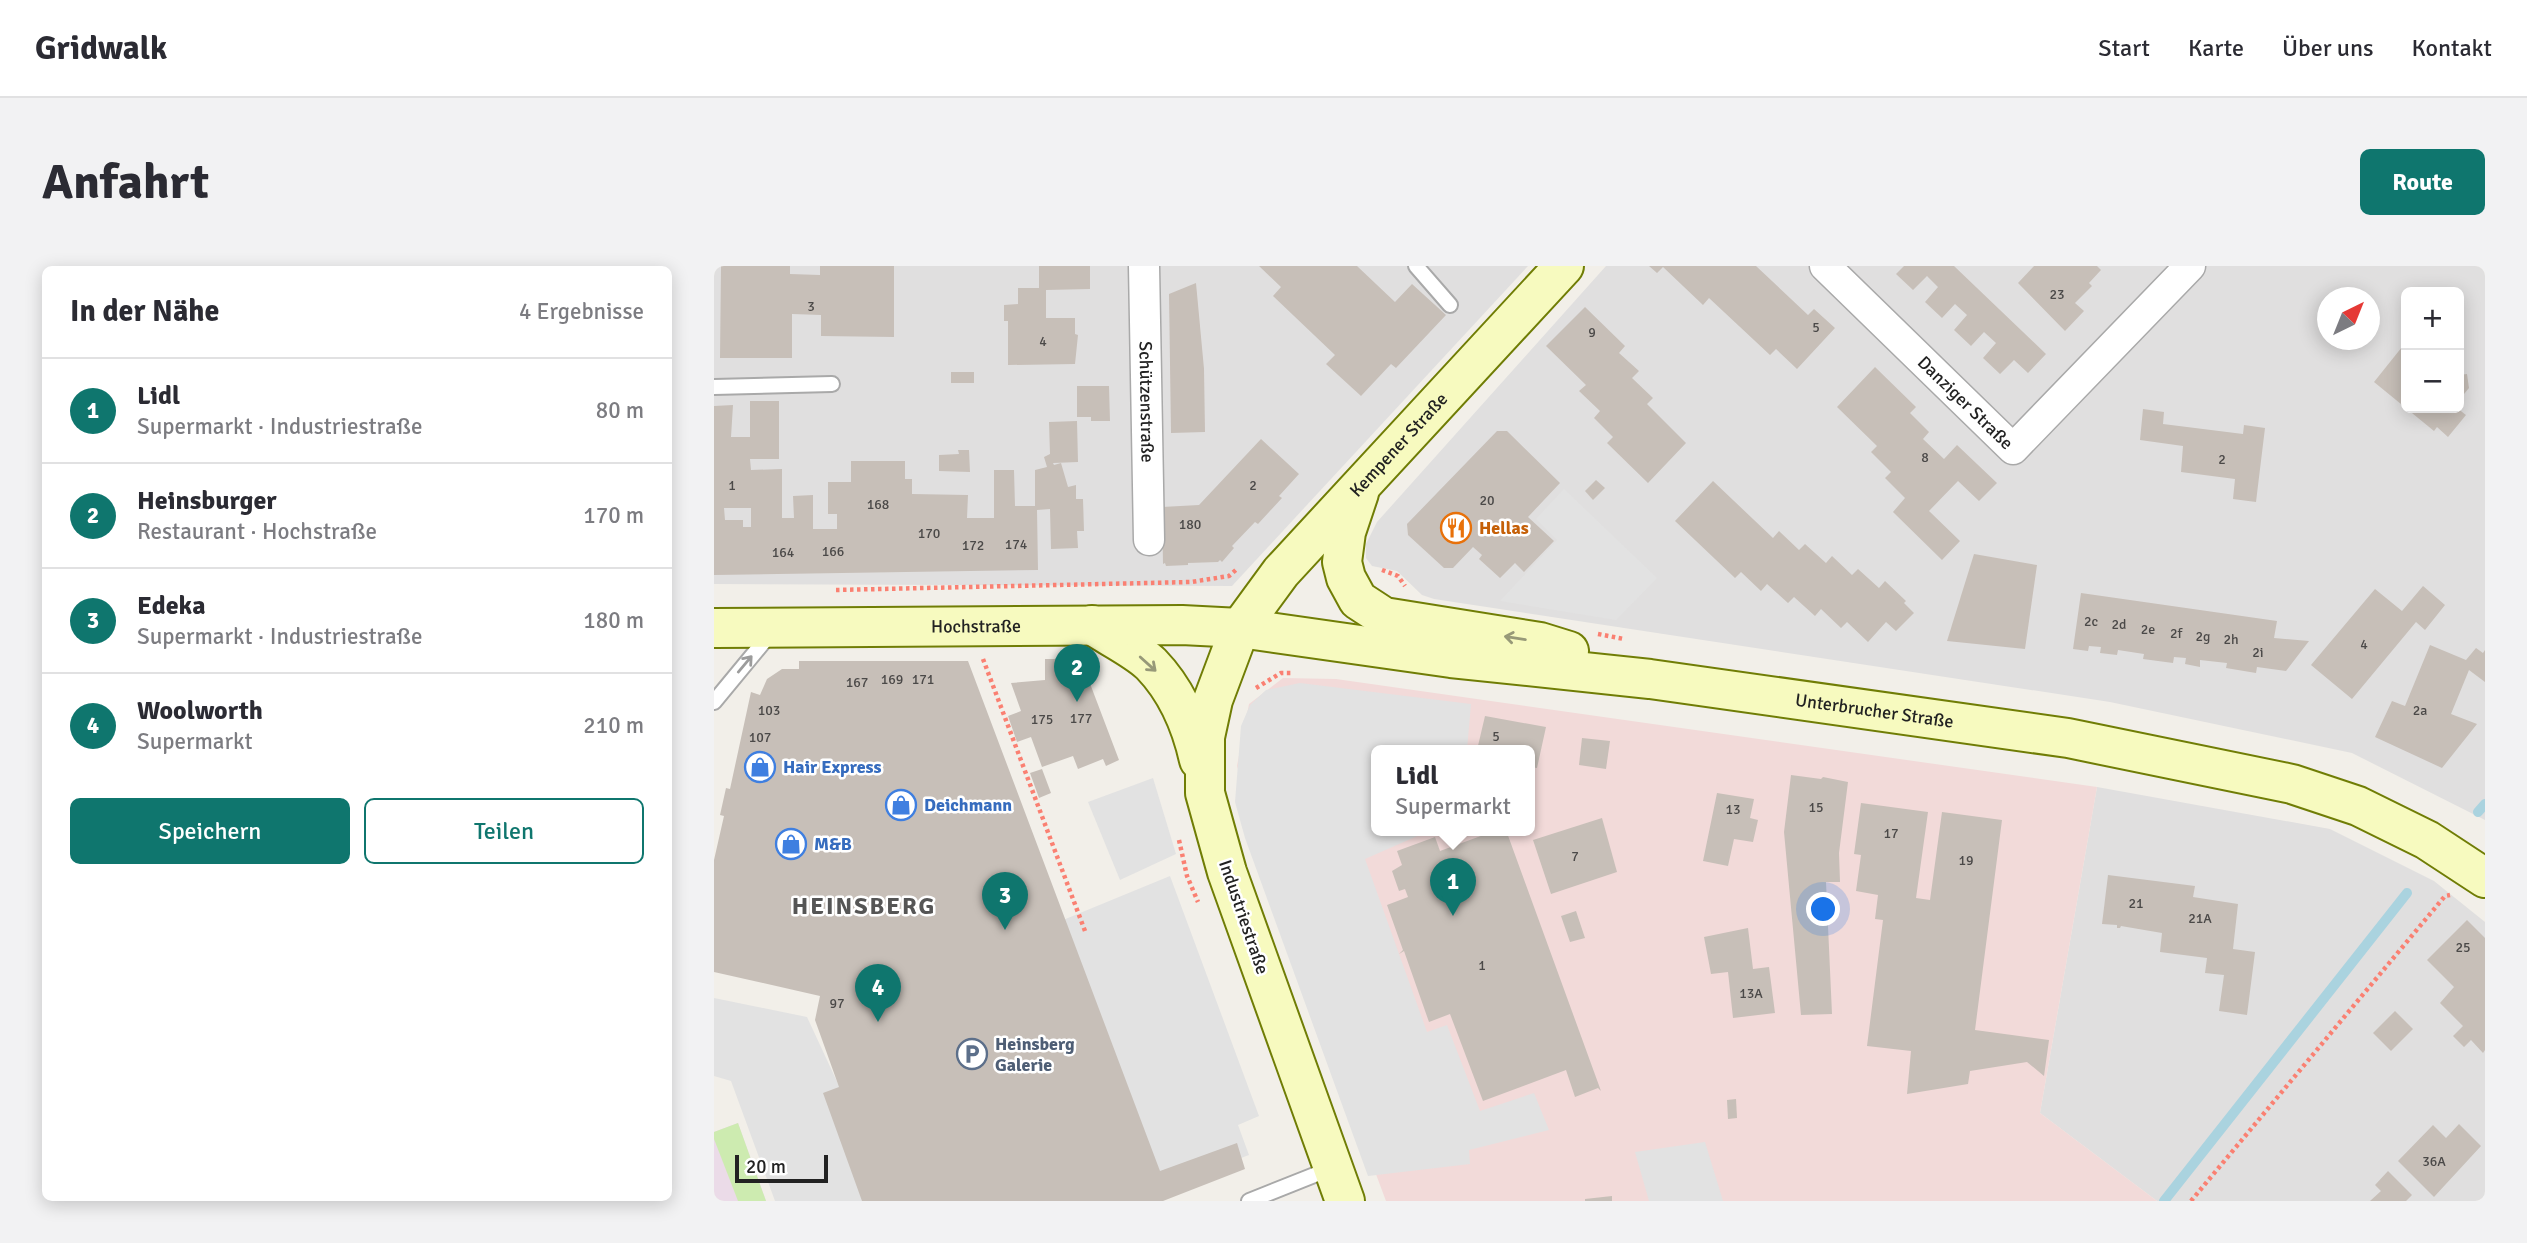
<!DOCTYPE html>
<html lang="de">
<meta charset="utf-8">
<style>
:root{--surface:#fff;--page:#f2f2f3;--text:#2b2b33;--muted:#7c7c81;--line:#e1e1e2;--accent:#0f766e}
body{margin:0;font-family:Signika,sans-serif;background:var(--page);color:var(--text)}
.controls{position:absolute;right:21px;top:21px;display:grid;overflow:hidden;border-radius:10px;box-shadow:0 4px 18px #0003}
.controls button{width:63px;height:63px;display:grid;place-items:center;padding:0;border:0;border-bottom:2px solid var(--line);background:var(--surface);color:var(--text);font:35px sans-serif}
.compass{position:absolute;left:1603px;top:21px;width:63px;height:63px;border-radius:50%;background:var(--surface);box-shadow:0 4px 18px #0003;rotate:43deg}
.scale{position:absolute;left:21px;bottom:18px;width:93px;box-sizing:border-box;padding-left:7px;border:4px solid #222;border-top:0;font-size:19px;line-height:24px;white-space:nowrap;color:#222;-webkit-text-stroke:5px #fff;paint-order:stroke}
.you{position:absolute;left:1110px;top:644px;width:24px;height:24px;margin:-18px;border:5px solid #fff;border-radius:50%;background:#1a73e8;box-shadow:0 0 0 10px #1a73e833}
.badge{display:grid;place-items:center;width:46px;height:46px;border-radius:50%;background:var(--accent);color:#fff;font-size:23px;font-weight:700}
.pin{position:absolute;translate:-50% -58px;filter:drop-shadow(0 2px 4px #0008)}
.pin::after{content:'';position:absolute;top:37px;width:24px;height:21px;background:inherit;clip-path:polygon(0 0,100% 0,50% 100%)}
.popup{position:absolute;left:657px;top:479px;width:164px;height:91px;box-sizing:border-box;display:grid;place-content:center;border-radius:10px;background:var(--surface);filter:drop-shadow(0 2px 5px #0005);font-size:23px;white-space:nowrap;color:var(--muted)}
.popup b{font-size:26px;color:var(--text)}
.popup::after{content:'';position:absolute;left:50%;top:100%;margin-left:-14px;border:14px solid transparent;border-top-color:var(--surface)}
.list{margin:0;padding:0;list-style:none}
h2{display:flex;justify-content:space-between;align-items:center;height:91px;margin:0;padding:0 28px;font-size:30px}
h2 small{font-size:23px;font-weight:400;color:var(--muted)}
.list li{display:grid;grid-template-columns:46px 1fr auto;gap:21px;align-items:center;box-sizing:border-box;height:105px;padding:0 28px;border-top:2px solid var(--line)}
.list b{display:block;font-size:26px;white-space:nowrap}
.list p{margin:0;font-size:23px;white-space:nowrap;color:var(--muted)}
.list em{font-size:23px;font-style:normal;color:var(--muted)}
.actions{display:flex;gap:14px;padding:21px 28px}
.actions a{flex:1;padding:16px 0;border:2px solid var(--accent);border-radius:10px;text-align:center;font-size:24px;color:var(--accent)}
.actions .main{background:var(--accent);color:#fff}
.map{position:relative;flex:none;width:1771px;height:935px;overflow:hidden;border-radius:10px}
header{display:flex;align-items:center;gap:42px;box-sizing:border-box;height:98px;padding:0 35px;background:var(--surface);border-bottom:2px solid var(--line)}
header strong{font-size:33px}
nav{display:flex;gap:38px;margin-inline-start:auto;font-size:24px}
.intro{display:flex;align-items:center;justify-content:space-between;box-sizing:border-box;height:168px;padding:0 42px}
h1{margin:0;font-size:49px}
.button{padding:18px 32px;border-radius:10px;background:var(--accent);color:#fff;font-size:24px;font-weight:700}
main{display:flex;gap:42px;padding:0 42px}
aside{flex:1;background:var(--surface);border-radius:10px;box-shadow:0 4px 18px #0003}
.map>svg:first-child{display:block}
.residential{fill:#e0dfdf;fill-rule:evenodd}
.commercial{fill:#f2dad9;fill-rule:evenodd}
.industrial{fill:#ebdbe8}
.grass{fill:#cdebb0}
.parking{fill:#e2e2e2}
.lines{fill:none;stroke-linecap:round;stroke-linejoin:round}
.stream{stroke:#aad3df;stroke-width:10}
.building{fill:#c7bfb8;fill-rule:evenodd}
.lane-casing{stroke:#a9a9a9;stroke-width:18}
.street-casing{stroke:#a9a9a9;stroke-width:33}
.secondary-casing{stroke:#707d05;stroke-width:42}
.path{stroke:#fa8072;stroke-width:4.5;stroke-dasharray:3.5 3.5;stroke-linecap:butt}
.lane{stroke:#fff;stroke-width:14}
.street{stroke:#fff;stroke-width:30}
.secondary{stroke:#f7fabf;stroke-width:38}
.oneway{stroke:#979978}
.oneway2{stroke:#9c9c9c}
.labels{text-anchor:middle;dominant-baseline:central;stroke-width:5;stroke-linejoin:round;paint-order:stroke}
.number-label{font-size:14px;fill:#4b4948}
.street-label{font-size:18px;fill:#222;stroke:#fff}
.food-label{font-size:18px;font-weight:bold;fill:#c56008;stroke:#fff;text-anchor:start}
.shop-label{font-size:18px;font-weight:bold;fill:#366cbe;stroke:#fff;text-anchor:start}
.service-label{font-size:18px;font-weight:bold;fill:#4e5e75;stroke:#fff;text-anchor:start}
.district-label{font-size:24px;font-weight:bold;letter-spacing:2px;fill:#555;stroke:#fff}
</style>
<header>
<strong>Gridwalk</strong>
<nav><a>Start</a><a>Karte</a><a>Über uns</a><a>Kontakt</a></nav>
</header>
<div class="intro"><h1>Anfahrt</h1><a class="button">Route</a></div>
<main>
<aside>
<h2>In der Nähe<small>4 Ergebnisse</small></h2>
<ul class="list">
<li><span class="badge">1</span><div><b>Lidl</b><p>Supermarkt · Industriestraße</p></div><em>80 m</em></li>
<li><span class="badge">2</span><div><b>Heinsburger</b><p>Restaurant · Hochstraße</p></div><em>170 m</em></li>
<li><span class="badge">3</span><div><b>Edeka</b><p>Supermarkt · Industriestraße</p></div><em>180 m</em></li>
<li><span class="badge">4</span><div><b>Woolworth</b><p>Supermarkt</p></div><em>210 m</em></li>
</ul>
<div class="actions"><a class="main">Speichern</a><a>Teilen</a></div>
</aside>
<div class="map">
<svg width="1771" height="935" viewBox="0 0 1771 935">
<rect width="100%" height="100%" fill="#f2efe9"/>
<g class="residential">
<polygon points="0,0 814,0 518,320 0,318"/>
<path d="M892,0H1771V554L1638,487L1396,436L720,333L708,329L683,305L658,300L652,292V278L663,256ZM1692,26H1745V142H1692ZM1614,32H1656V74H1614Z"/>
<polygon points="1383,521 1616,563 1720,615 1771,656 1771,935 1443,935 1326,847"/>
</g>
<path class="commercial" d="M569,412L622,413L1383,521L1326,847L1443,935H672L590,716L523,500L535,438ZM662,484H816V564H662Z"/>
<polygon class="industrial" points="24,857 52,935 0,935 0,866"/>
<polygon class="grass" points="24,857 52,935 24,935 0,873 0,866"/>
<g class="parking">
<polygon points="850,223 943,312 902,354 786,335 843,274 822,253"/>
<polygon points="586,417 757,438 753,484 662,484 662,564 717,564 651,593 713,766 733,759 766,845 820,827 835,864 755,884 756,898 654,910 531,572 521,536 527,460 536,439 552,424"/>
<polygon points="439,512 462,588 406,614 374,536"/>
<polygon points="456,610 545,850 524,859 535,889 412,935 61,935 17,815 0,810 0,732 93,751 126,822 349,654"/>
<polygon points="991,876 1009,935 935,935 921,886"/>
</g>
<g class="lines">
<g class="stream">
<polyline points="1764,546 1771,538"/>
<polyline points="1450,935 1693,627"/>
</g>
</g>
<g class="building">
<polygon points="7,0 76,0 76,8 106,9 106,0 180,0 180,71 107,70 107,49 78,48 78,92 6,92"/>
<polygon points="325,0 376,0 376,23 332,24 332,52 361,52 361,68 364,69 361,98 294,99 294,55 290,55 290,39 304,38 304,22 325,22"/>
<polygon points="545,0 643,0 681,36 698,18 732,49 682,102 677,98 647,130 612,98 621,89 559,30 567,21"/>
<polygon points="935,0 1042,0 1094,49 1100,43 1121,62 1083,103 1062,83 1056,89 995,32 989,39 949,1 943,7"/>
<polygon points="1190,0 1240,0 1332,88 1314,107 1300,94 1286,108 1269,92 1282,77 1270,66 1257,80 1240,64 1253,49 1241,38 1228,52 1211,36 1224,21 1213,10 1199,24 1182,8"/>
<polygon points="1320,0 1383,0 1387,4 1375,17 1378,20 1361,37 1370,45 1351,65 1304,17"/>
<polygon points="482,17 490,103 491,166 457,167 455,28"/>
<polygon points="871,41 911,80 905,87 925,105 918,112 939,132 933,138 972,177 934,217 893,177 899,171 880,152 886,145 865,125 872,119 832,80"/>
<polygon points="1692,76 1692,142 1743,142 1752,149 1734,171 1723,161 1720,165 1660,116"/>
<polygon points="1161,101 1202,141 1196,147 1215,166 1209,173 1230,193 1243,179 1283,217 1265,235 1244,215 1215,245 1246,275 1228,294 1179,246 1191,232 1171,212 1177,206 1157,186 1163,180 1123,141"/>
<rect x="237" y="106" width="23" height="11"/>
<polygon points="1753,108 1755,122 1745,134 1745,109"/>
<polygon points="363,120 395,120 396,155 377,155 377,151 363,151"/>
<path d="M36,135H65V193H36L37,204L68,203V252H80L79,230L99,229V263H123V248H114V216H137V195H191V213H198V228L254,229L253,252H280V204H300L301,240H321V204L333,201L330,191L336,188L335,156L363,155L364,196L339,197L340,199L347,197L354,221L362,219V233H369L370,265H363L364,282L337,283L336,243L323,244L324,304L0,309V140L19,139L17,171H36ZM10,242H37V261H29V254H11Z"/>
<polygon points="1429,143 1450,146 1449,158 1529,168 1530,159 1551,162 1542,236 1519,233 1521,213 1467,206 1469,180 1426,174"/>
<polygon points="783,165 793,165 846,217 814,251 840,275 810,306 801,297 786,312 765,293 768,289 759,281 739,302 730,302 694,269 693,258"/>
<polygon points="547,173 585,208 565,230 568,232 544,258 541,256 518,280 520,282 508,296 506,294 504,296 474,297 474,299 452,300 451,297 449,298 448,241 485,239"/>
<polygon points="244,184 255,184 256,206 225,205 225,189 245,188"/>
<polygon points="882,214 891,222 879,234 871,225"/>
<polygon points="999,215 1059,272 1065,265 1085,284 1091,278 1112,297 1118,290 1138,309 1144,303 1165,322 1171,315 1192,335 1190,337 1200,347 1182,365 1172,356 1154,376 1133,356 1127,362 1107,343 1101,350 1080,331 1074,337 1053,318 1047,325 1027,306 1021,312 961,255"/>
<polygon points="1260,288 1323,299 1311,383 1233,375"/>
<polygon points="1709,320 1731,339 1711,364 1702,356 1638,433 1597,399 1661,323 1688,345"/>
<polygon points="1367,327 1563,355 1560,372 1595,375 1572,405 1543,401 1542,407 1512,402 1513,397 1486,394 1486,401 1471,398 1472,392 1460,391 1459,397 1429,393 1430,388 1404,384 1403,389 1386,387 1387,381 1375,380 1374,385 1359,383"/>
<polygon points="1716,379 1752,394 1762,382 1769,387 1771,384 1771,416 1755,404 1737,448 1763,458 1728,502 1661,471 1678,435 1691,440"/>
<polygon points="331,393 365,393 366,408 372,407 405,494 392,500 389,493 364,503 359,490 328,501 317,471 303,476 294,450 307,445 297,417 331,414"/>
<polygon points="85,395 254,395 446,905 523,877 531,903 449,935 148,935 109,827 125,821 101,754 106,730 0,706 0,594 10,550 6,549 12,522 16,523 37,426 46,429 53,413 68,403 85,403"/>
<polygon points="771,450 832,461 823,502 816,501 816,484 763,484"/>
<polygon points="868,472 896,475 892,503 865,499"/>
<polygon points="328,503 337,527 325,532 316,507"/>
<polygon points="1077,509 1107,513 1109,511 1134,516 1125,587 1126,616 1112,616 1118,748 1087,749 1070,566"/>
<polygon points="1003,527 1040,533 1036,552 1044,554 1039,576 1020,573 1014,600 989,595"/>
<polygon points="1147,537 1214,546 1202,632 1216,634 1228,546 1288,554 1261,764 1335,774 1330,810 1313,796 1256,805 1254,818 1193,828 1197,785 1153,780 1169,654 1161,653 1164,629 1142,625 1147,589 1140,588"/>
<polygon points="888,552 903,606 837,628 819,574"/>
<polygon points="783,564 792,564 887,825 884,822 861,831 852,804 769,835 736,748 715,756 690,685 685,688 689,684 673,639 694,631 691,623 685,625 678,605 688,599 683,585 721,571 726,585"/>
<polygon points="1394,609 1481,620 1479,631 1524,638 1519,683 1541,686 1533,749 1505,745 1510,709 1491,707 1493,692 1446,686 1448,667 1407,660 1406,662 1403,662 1403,659 1388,658"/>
<polygon points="862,645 871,672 856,676 847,650"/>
<polygon points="1753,654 1771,672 1771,784 1769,787 1757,774 1750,781 1739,770 1749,760 1726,737 1740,721 1713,694"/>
<polygon points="1034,662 1039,703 1055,701 1061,747 1019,752 1014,706 997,708 990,671"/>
<polygon points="1681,745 1699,763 1677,785 1659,767"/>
<polygon points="1022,833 1023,852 1014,853 1013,834"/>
<polygon points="1745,858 1767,880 1720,931 1684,895 1719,859 1732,872"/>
<polygon points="1674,905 1698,929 1692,935 1656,935 1667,925 1661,919"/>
<polygon points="898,930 898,935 871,935 871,933"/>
</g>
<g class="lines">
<g class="lane-casing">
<g id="lane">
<polyline points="702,0 736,39"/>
<polyline points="0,121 118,118"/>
<polyline points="0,436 57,367"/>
<polyline points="535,935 618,902"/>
</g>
</g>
<g class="street-casing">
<g id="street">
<path id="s1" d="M430,0L435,274"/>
<path id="s2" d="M1111,0L1299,183L1476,0"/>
</g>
</g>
<g class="secondary-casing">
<g id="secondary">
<polyline points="645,227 632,266 628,296 632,312 644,334 670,351 826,376 855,385"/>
<path d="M378,359C396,371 423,384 437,398C463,425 477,458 485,494"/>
<path id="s3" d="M0,362L468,359L526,362L737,392L936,413L1354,472L1578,518L1644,540L1713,574L1771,612"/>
<path id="s4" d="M631,935L513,606L491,527V471L499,434L526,362L567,306L850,0"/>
</g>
</g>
<g class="path">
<polyline points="668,304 684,310 691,320"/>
<polyline points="122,324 477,316 515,310 523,303"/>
<polyline points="884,368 910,373"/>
<polyline points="269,393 371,665"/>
<polyline points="542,422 567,407 578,407"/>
<polyline points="465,574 473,610 484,636"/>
<polyline points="1477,935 1731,630 1736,629"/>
</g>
<use href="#lane" class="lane"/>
<use href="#street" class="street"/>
<use href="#secondary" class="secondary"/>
</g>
<defs><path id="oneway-shaft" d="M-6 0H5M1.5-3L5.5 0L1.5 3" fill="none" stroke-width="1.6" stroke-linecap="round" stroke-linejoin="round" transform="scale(1.75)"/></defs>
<g class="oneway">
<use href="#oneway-shaft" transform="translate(801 372) rotate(-171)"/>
<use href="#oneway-shaft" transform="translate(434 398) rotate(42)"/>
</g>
<use class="oneway2" href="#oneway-shaft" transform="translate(31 398) rotate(-50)"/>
<defs>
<g id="restaurant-ring" transform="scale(1.575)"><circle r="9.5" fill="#fff" stroke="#e8710a" stroke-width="1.5"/><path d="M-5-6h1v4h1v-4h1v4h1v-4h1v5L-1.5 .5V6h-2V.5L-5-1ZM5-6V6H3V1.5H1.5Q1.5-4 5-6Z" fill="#e8710a"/></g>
<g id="shop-ring" transform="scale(1.575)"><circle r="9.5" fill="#fff" stroke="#3f7fe0" stroke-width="1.5"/><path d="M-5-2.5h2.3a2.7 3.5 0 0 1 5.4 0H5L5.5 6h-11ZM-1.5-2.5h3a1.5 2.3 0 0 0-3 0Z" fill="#3f7fe0"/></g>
<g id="parking-ring" transform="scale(1.575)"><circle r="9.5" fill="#fff" stroke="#5c6f8a" stroke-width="1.5"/><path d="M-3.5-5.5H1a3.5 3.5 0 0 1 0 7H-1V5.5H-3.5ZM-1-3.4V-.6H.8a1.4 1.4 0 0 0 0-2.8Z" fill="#5c6f8a"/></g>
</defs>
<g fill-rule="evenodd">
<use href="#restaurant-ring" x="742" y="262"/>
<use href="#shop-ring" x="46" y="501"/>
<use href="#shop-ring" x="187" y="539"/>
<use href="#shop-ring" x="77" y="578"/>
<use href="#parking-ring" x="258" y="788"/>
</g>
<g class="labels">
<g class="number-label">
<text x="1343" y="28">23</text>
<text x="97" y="40">3</text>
<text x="1102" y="61">5</text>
<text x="878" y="66">9</text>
<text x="329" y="75">4</text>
<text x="1211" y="191">8</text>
<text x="1508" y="193">2</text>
<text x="18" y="219">1</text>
<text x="539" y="219">2</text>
<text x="773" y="234">20</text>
<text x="164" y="238">168</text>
<text x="476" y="258">180</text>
<text x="215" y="267">170</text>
<text x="302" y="278">174</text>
<text x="259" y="279">172</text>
<text x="119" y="285">166</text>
<text x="69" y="286">164</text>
<text x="1377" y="355">2c</text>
<text x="1405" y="358">2d</text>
<text x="1434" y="363">2e</text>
<text x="1462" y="367">2f</text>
<text x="1489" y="370">2g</text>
<text x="1517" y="373">2h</text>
<text x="1650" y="378">4</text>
<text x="1544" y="386">2i</text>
<text x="178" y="413">169</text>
<text x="209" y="413">171</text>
<text x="143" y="416">167</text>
<text x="55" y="444">103</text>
<text x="1706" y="444">2a</text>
<text x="367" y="452">177</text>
<text x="328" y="453">175</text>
<text x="782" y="470">5</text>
<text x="46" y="471">107</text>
<text x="1102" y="541">15</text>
<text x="1019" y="543">13</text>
<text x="1177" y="567">17</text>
<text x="861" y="590">7</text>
<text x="1252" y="594">19</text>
<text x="1422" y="637">21</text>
<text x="1486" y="652">21A</text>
<text x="1749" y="681">25</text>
<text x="768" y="699">1</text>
<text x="1037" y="727">13A</text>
<text x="123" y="737">97</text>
<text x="1720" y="895">36A</text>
</g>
<g class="street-label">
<text stroke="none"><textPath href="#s2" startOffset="196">Danziger Straße</textPath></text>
<text stroke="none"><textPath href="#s1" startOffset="136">Schützenstraße</textPath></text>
<text stroke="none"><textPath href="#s4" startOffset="845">Kempener Straße</textPath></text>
<text stroke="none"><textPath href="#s3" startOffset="262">Hochstraße</textPath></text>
<text stroke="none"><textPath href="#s3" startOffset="1166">Unterbrucher Straße</textPath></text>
<text transform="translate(530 651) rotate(71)">Industriestraße</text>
</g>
<g class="food-label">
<text x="765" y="262">Hellas</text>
</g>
<g class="shop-label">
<text x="69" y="501">Hair Express</text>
<text x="210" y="539">Deichmann</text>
<text x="100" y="578">M&amp;B</text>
</g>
<g class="service-label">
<text x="281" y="778">Heinsberg<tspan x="281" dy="21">Galerie</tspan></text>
</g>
<g class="district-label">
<text x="150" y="640">HEINSBERG</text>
</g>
</g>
</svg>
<div class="controls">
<button>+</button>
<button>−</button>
</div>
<svg class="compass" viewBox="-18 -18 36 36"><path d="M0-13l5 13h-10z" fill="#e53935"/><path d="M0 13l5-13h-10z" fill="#7c7c81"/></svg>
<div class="scale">20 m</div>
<div class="you"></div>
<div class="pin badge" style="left:739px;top:650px">1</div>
<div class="popup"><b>Lidl</b>Supermarkt</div>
<div class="pin badge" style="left:363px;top:436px">2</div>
<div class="pin badge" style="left:291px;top:664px">3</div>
<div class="pin badge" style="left:164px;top:756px">4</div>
</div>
</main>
